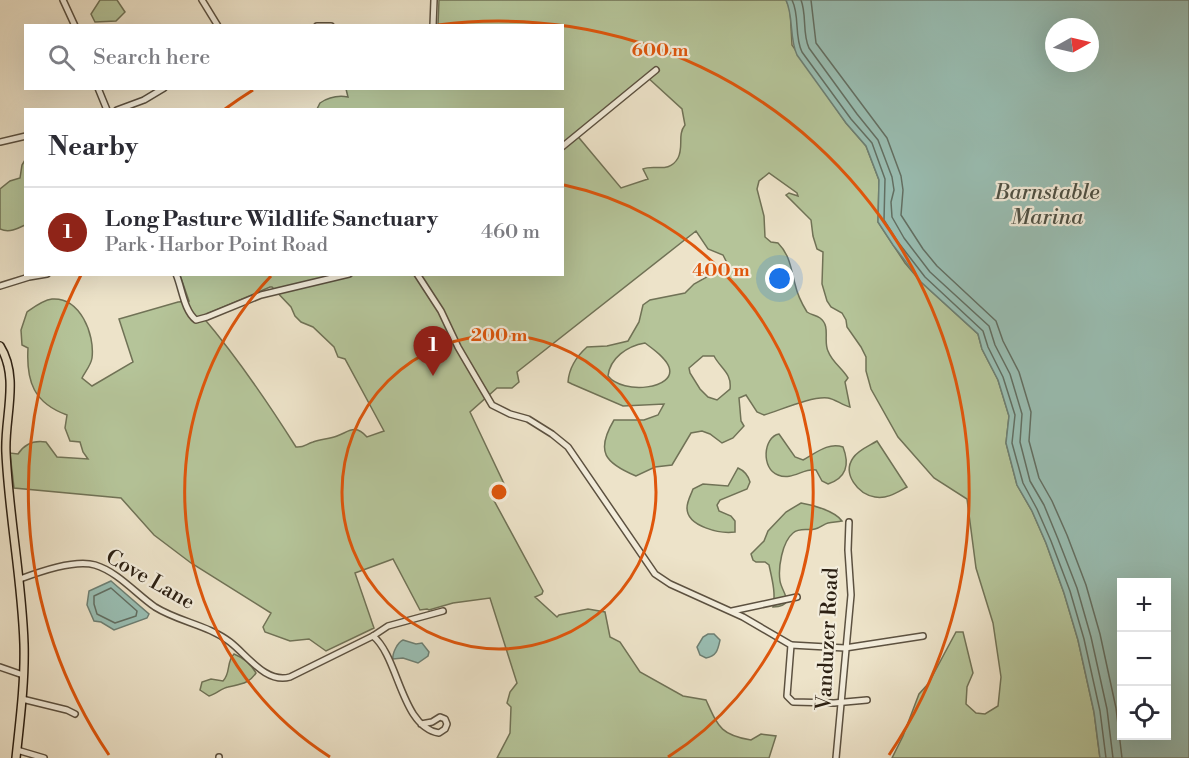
<!DOCTYPE html>
<meta charset="utf-8">
<style>
:root{--surface:#fff;--page:#f2f2f3;--text:#2b2b33;--muted:#7c7c81;--line:#e1e1e2;--accent:#8f2418}
body{margin:0;font-family:"Libre Bodoni",serif;background:var(--page);color:var(--text)}
.controls{position:absolute;right:18px;bottom:18px;display:grid;overflow:hidden;border-radius:0px;box-shadow:0 6px 24px #0002}
.controls button{width:54px;height:54px;display:grid;place-items:center;padding:0;border:0;border-bottom:2px solid var(--line);background:var(--surface);color:var(--text);font:30px sans-serif}
.compass{position:absolute;left:1045px;top:18px;width:54px;height:54px;border-radius:50%;background:var(--surface);box-shadow:0 6px 24px #0002;rotate:82deg}
.you{position:absolute;left:780px;top:279px;width:21px;height:21px;margin:-15px;border:4px solid #fff;border-radius:50%;background:#1a73e8;box-shadow:0 0 0 9px #1a73e833}
.badge{display:grid;place-items:center;width:39px;height:39px;border-radius:50%;background:var(--accent);color:#fff;font-size:20px;font-weight:700}
.pin{position:absolute;translate:-50% -50px;filter:drop-shadow(0 2px 3px #0008)}
.pin::after{content:'';position:absolute;top:32px;width:21px;height:18px;background:inherit;clip-path:polygon(0 0,100% 0,50% 100%)}
.list{margin:0;padding:0;list-style:none}
h2{display:flex;justify-content:space-between;align-items:center;height:78px;margin:0;padding:0 24px;font-size:26px}
h2 small{font-size:20px;font-weight:400;color:var(--muted)}
.list li{display:grid;grid-template-columns:39px 1fr auto;gap:18px;align-items:center;box-sizing:border-box;height:90px;padding:0 24px;border-top:2px solid var(--line)}
.list b{display:block;font-size:22px;white-space:nowrap}
.list p{margin:0;font-size:20px;white-space:nowrap;color:var(--muted)}
.list em{font-size:20px;font-style:normal;color:var(--muted)}
.icon{flex:none;width:33px;height:33px;fill:none;stroke:currentColor;stroke-width:2;stroke-linecap:round;stroke-linejoin:round}
.map{position:relative;flex:none;width:1189px;height:758px;overflow:hidden}
.search{position:absolute;background:var(--surface);box-shadow:0 6px 24px #0002;left:24px;top:24px;width:540px;height:66px;display:flex;align-items:center;gap:15px;box-sizing:border-box;padding:0 21px;border-radius:0px;color:var(--muted);font-size:22px}
.panel{position:absolute;background:var(--surface);box-shadow:0 6px 24px #0002;left:24px;top:108px;width:540px;height:168px;border-radius:0px}
.map>svg:first-child{display:block}
.green{fill:#b5c499;stroke:#707256;stroke-width:1.5;fill-rule:evenodd}
.water{fill:#99beb3;stroke:#6d7f73;stroke-width:1.5;fill-rule:evenodd}
.lines{fill:none;stroke-linecap:round;stroke-linejoin:round}
.shore{stroke:#626f63;stroke-width:1.5}
.minor-casing{stroke:#5c5140;stroke-width:8}
.major-casing{stroke:#2c2013;stroke-width:10}
.minor{stroke:#f3eddc;stroke-width:5}
.major{stroke:#ede3c9;stroke-width:7}
.ring{fill:none;stroke:#df560c;stroke-width:3}
.labels{text-anchor:middle;dominant-baseline:central;stroke-width:4.5;stroke-linejoin:round;paint-order:stroke}
.street-label{font-size:21px;fill:#2c2013;stroke:#f3eddc}
.water-label{font-size:22px;font-style:italic;fill:#4d4f43;stroke:#f3eddc}
.centre{fill:#df560c;stroke:#f3eddc;stroke-width:3}
.ring-label{font-size:18px;text-anchor:middle;font-weight:bold;fill:#df560c;stroke:#f3eddc;stroke-width:4.5;stroke-linejoin:round;paint-order:stroke}
</style>
<div class="map">
<svg width="1189" height="758" viewBox="0 0 1189 758">
<rect width="100%" height="100%" fill="#ede3c9"/>
<filter id="stains"><feTurbulence type="fractalNoise" baseFrequency=".00333" numOctaves="4"/><feColorMatrix values="0 0 0 0 .2 0 0 0 0 .09 0 0 0 0 .02 0 0 0 .5 -.17"/></filter>
<radialGradient id="worn" r=".72"><stop offset=".6" stop-color="#630" stop-opacity="0"/><stop offset="1" stop-color="#630" stop-opacity=".3"/></radialGradient>
<g class="green">
<polygon points="100,0 117,0 125,12 116,21 95,22 91,14"/>
<path d="M439,0H786L790,9L792,45L846,123L866,146L879,180L878,222L905,263L921,282L978,334L982,349L998,380L1009,416L1006,443L1017,485L1032,511L1046,543L1064,593L1078,640L1094,712L1100,758H892L903,736L919,694L928,684L956,632H963L973,673L967,687L966,704L976,713L985,714L998,706L1001,677L993,623L976,568L967,499L934,478L898,437L871,389L866,371V357L861,347L847,327L846,320L842,313L831,307L827,301L822,284L823,252L817,249L813,236L811,220L786,195L789,193L798,196L797,193L769,173L759,181L757,189L764,216L765,237L771,242L778,243C790,255 791,269 795,284C797,293 802,304 807,312C811,315 816,315 820,318C831,326 823,340 828,351C832,362 842,368 848,378L845,382L850,407C842,405 835,399 828,398C811,396 781,410 764,415L757,412L746,395L739,398L741,421L744,426L733,438L722,443L710,434L702,431L691,433L672,465L655,467L636,476C605,463 595,452 614,420H644L658,415L664,404L623,406L572,384L568,382C569,368 577,356 587,347L607,346L628,341L639,322L643,305L650,300L685,293L694,284L723,268L727,263L723,255L708,249L696,231L517,372L519,382L512,388H497L470,412L506,488L491,495L543,591L542,594L535,597L557,617L559,615L588,609L605,612L610,637L620,642L640,672L683,696L706,700C718,726 720,735 751,740L761,734L776,736L769,758H497L510,733L511,707L507,703L510,692L517,683L490,598L453,603L429,610L427,609L420,610L393,559L355,573L374,628L326,651L309,639L290,641L265,632L263,627L271,613L191,563L154,535L121,498L14,488L10,453L18,454C25,443 34,440 46,442L57,457L88,459L83,452L80,442L70,441L65,428L67,415C34,403 26,382 28,348L22,345L21,330L27,312C34,307 43,300 52,299C80,297 95,334 92,358C91,365 85,372 82,378L92,386L133,362L119,319L178,302L189,301L180,275L562,274V110L317,109L320,103C329,97 337,95 348,97L346,89L562,88V26L438,25ZM646,76L682,109L685,125C677,135 684,147 678,158C669,174 654,164 643,169L648,179L621,188L575,133ZM270,287H272L291,307L295,316L301,322L313,327L334,347L338,357L345,359L384,431L367,437C355,424 350,431 337,436C330,439 321,439 313,442C306,444 304,448 296,447C267,401 237,357 202,316ZM645,343C653,349 665,357 669,367C677,389 623,395 608,376C610,358 627,346 645,343ZM703,356H714C721,369 732,373 730,389L717,400L708,397L700,389L690,373L689,368Z"/>
<path d="M25,160V225C17,229 9,233 0,229V189L10,181L20,178L22,165Z"/>
<path d="M779,434L795,457L803,460C816,453 828,442 843,447C850,465 846,478 828,484L822,481L816,470C803,468 792,481 778,475C761,469 763,437 779,434Z"/>
<path d="M877,441L907,487C896,493 887,499 875,497C858,494 842,474 853,458C858,450 869,446 877,441Z"/>
<path d="M738,468C745,471 748,475 750,482L747,489L720,500L717,505L719,511L731,516L735,521V532C721,534 687,527 687,508C687,501 691,495 693,489L703,484L728,486Z"/>
<path d="M801,503C813,505 835,511 842,521C837,522 833,522 828,523C824,524 820,528 815,529C808,531 800,527 793,533C782,542 778,568 780,581C782,593 797,606 773,607C776,593 772,579 769,565L765,562H756L753,560L751,554L764,541L768,531L786,512Z"/>
<path d="M234,654C244,658 251,664 256,673C249,684 240,684 228,687C222,688 216,694 209,696L200,690L202,682L211,679L223,681C231,673 226,662 234,654Z"/>
</g>
<g class="water">
<path d="M786,0H1189V758H1100L1094,712L1078,640L1064,593L1046,543L1032,511L1017,485L1006,443L1009,416L998,380L982,349L978,334L921,282L893,245L878,222L879,180L866,146L846,123L797,55C789,38 794,18 786,0ZM1054,27H1090V63H1054ZM1122,582H1166V736H1122Z"/>
<polygon points="111,581 149,614 147,618 114,630 101,622 94,621 87,605 89,591"/>
<path d="M708,634H714L720,640C718,649 717,656 706,658L700,655L697,647L703,637Z"/>
<path d="M403,640L416,644L422,643L429,652L428,656L418,663L403,658L393,659C392,653 398,642 403,640Z"/>
</g>
<g class="lines">
<g class="shore">
<path d="M792,0C800,16 794,36 802,52L851,119L872,143L885,179L884,220L898,242L925,277L983,331L988,347L1003,377L1015,415L1012,443L1023,483L1037,509L1051,541L1070,591L1084,639L1100,711L1106,758"/>
<path d="M801,0C807,15 802,33 809,48L857,114L878,140L892,177L894,190L891,202L892,217L904,238L930,272L989,326L995,345L1010,374L1022,414L1020,442L1030,481L1044,505L1058,539L1077,588L1091,637L1107,709L1113,758"/>
<polyline points="811,0 816,43 887,138 901,176 903,190 901,215 923,249 937,266 996,321 1003,341 1019,372 1031,412 1029,441 1039,478 1052,501 1067,535 1086,585 1100,634 1116,708 1122,758"/>
<polygon points="111,588 137,611 136,616 115,623 97,614 94,604 94,596"/>
</g>
<g class="minor-casing">
<g id="minor">
<polyline points="63,0 75,26"/>
<polyline points="202,0 218,26"/>
<polyline points="317,26 331,26"/>
<polyline points="433,26 434,0"/>
<polyline points="98,88 107,110"/>
<polyline points="117,110 144,100 164,88"/>
<polyline points="0,142 26,136"/>
<polyline points="562,147 656,70"/>
<path d="M176,274C182,288 184,311 196,320L207,317L261,295L349,274"/>
<polyline points="417,274 441,311 458,347 492,405 510,414 528,419 552,434 568,447 655,574 670,584 743,617 791,645 787,696 793,702 834,703 867,700"/>
<polyline points="0,286 29,277 47,274"/>
<path d="M20,579C39,572 75,559 95,565C118,572 136,594 155,607C179,622 208,625 230,642C247,655 266,684 290,677L373,636L388,626L443,611"/>
<polyline points="732,611 797,597"/>
<path d="M373,636C399,657 401,727 439,733L445,729L447,724L445,719L440,717L432,722L421,724"/>
<polyline points="791,645 845,648 923,636"/>
<polyline points="0,667 23,675"/>
<polyline points="22,699 67,710 75,714"/>
<polyline points="17,750 44,758"/>
<polyline points="219,758 219,757"/>
<polyline points="836,758 851,595 848,550 849,522"/>
</g>
</g>
<g class="major-casing">
<path id="major" d="M0,346C20,378 4,418 6,453C9,517 22,580 24,644C25,682 20,720 16,758"/>
</g>
<use href="#minor" class="minor"/>
<use href="#major" class="major"/>
</g>
<g class="ring">
<circle cx="499" cy="492" r="157"/>
<path d="M330 757A314 314 0 0 1 271 276M564 185A314 314 0 0 1 668 757"/>
<path d="M109 755A471 471 0 0 1 81 275M225 109A471 471 0 0 1 253 90M438 25A471 471 0 0 1 889 755"/>
</g>
<g class="labels">
<g class="street-label">
<text transform="translate(150 580) rotate(30)">Cove Lane</text>
<text transform="translate(828 639) rotate(-87)">Vanduzer Road</text>
</g>
<g class="water-label">
<text x="1047" y="192">Barnstable<tspan x="1047" dy="25">Marina</tspan></text>
</g>
</g>
<circle cx="499" cy="492" r="9" class="centre"/>
<g class="ring-label">
<text x="660" y="56">600 m</text>
<text x="721" y="276">400 m</text>
<text x="499" y="341">200 m</text>
</g>
<rect width="100%" height="100%" filter="url(#stains)"/>
<rect width="100%" height="100%" fill="url(#worn)"/>
</svg>
<div class="controls">
<button>+</button>
<button>−</button>
<button><svg class="icon" aria-label="locate" viewBox="0 0 24 24"><circle cx="12" cy="12" r="6"/><path d="M12 2v4M12 18v4M2 12h4M18 12h4"/></svg></button>
</div>
<svg class="compass" viewBox="-18 -18 36 36"><path d="M0-13l5 13h-10z" fill="#e53935"/><path d="M0 13l5-13h-10z" fill="#7c7c81"/></svg>
<div class="you"></div>
<div class="pin badge" style="left:433px;top:376px">1</div>
<div class="search"><svg class="icon" aria-label="search" viewBox="0 0 24 24"><circle cx="10" cy="10" r="6"/><path d="M15 15l6 6"/></svg>Search here</div>
<section class="panel">
<h2>Nearby<small></small></h2>
<ul class="list">
<li><span class="badge">1</span><div><b>Long Pasture Wildlife Sanctuary</b><p>Park · Harbor Point Road</p></div><em>460 m</em></li>
</ul>
</section>
</div>
